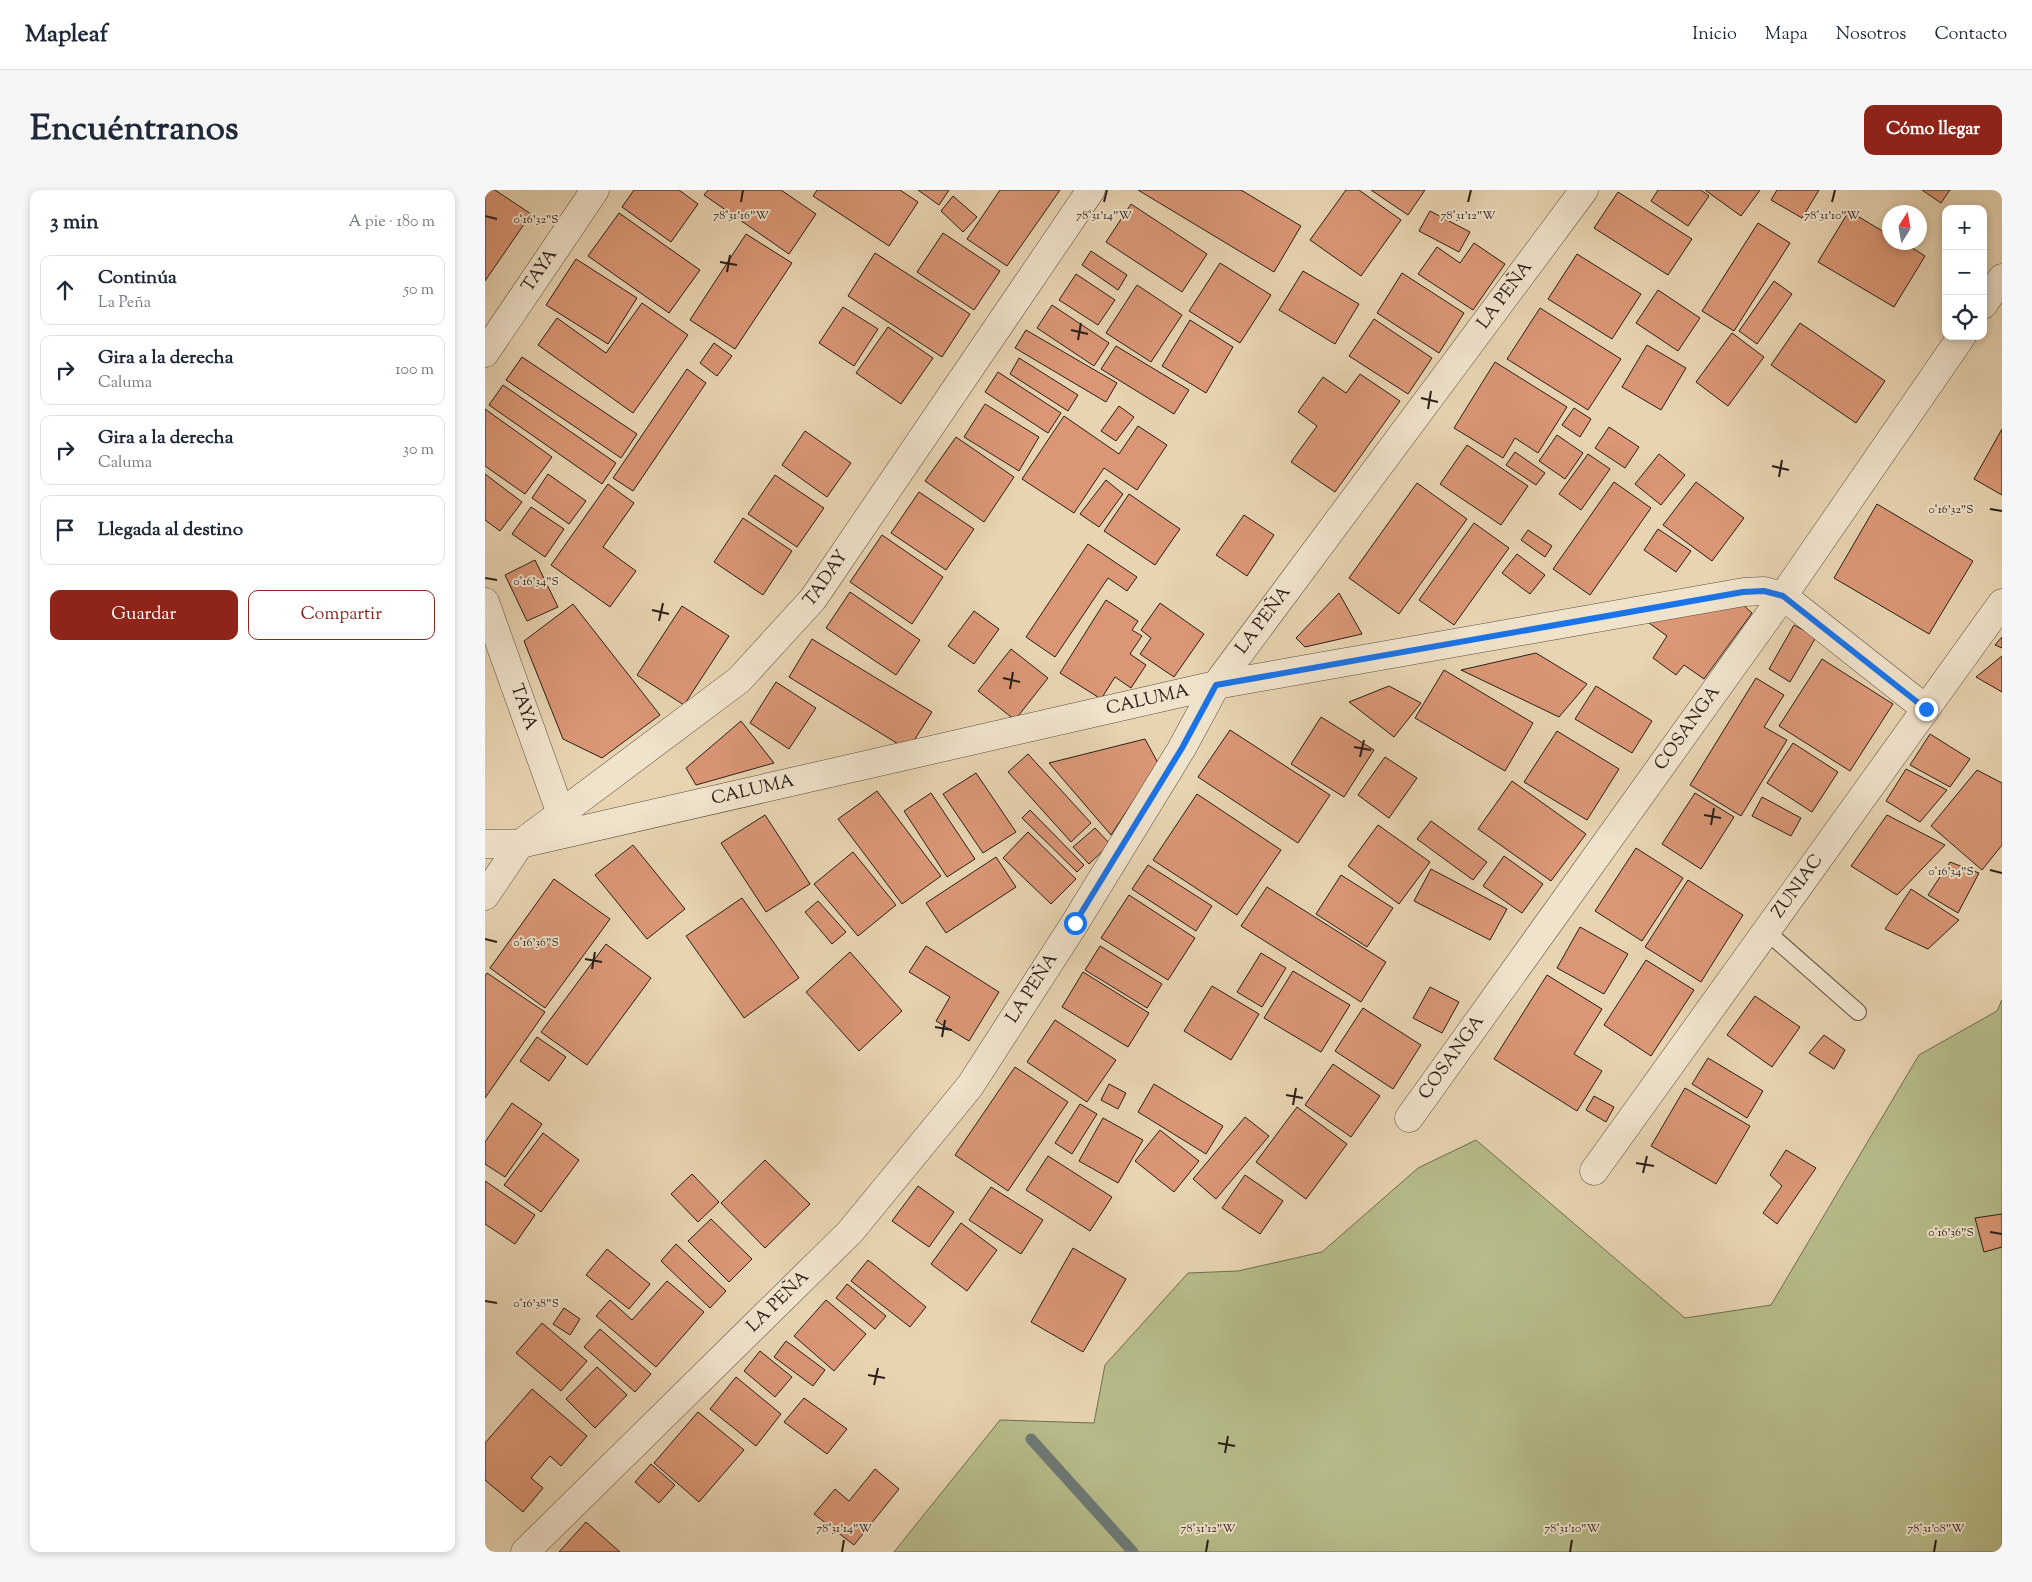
<!DOCTYPE html>
<html lang="es">
<meta charset="utf-8">
<style>
:root{--surface:#fff;--page:#f6f6f7;--text:#1f2937;--muted:#747a83;--line:#e0e1e3;--accent:#8f2418}
body{margin:0;font-family:"Sorts Mill Goudy",serif;background:var(--page);color:var(--text)}
.controls{position:absolute;right:15px;top:15px;display:grid;overflow:hidden;border-radius:10px;box-shadow:0 2px 8px #0003}
.controls button{width:45px;height:45px;display:grid;place-items:center;padding:0;border:0;border-bottom:1px solid var(--line);background:var(--surface);color:var(--text);font:25px sans-serif}
.compass{position:absolute;left:1397px;top:15px;width:45px;height:45px;border-radius:50%;background:var(--surface);box-shadow:0 2px 8px #0003;rotate:11deg}
.stop{position:absolute;width:15px;height:15px;margin:-11px;border:4px solid #1a73e8;border-radius:50%;background:#fff}
.stop.end{background:#1a73e8;border-color:#fff;box-shadow:0 1px 5px #0008}
.list{margin:0;padding:0;list-style:none}
h2{display:flex;justify-content:space-between;align-items:center;height:65px;margin:0;padding:0 20px;font-size:21px}
h2 small{font-size:16px;font-weight:400;color:var(--muted)}
.list li{display:grid;grid-template-columns:32px 1fr auto;gap:15px;align-items:center;box-sizing:border-box;height:70px;margin:0 10px 10px;padding:0 10px;border:1px solid var(--line);border-radius:10px}
.list b{display:block;font-size:19px;white-space:nowrap}
.list p{margin:0;font-size:16px;white-space:nowrap;color:var(--muted)}
.list em{font-size:16px;font-style:normal;color:var(--muted)}
.actions{display:flex;gap:10px;padding:15px 20px}
.actions a{flex:1;padding:11px 0;border:1px solid var(--accent);border-radius:10px;text-align:center;font-size:18px;color:var(--accent)}
.actions .main{background:var(--accent);color:#fff}
.icon{flex:none;width:28px;height:28px;fill:none;stroke:currentColor;stroke-width:2;stroke-linecap:round;stroke-linejoin:round}
.map{position:relative;flex:none;width:1517px;height:1362px;overflow:hidden;border-radius:10px}
header{display:flex;align-items:center;gap:30px;box-sizing:border-box;height:70px;padding:0 25px;background:var(--surface);border-bottom:1px solid var(--line)}
header strong{font-size:24px}
nav{display:flex;gap:28px;margin-inline-start:auto;font-size:18px}
.intro{display:flex;align-items:center;justify-content:space-between;box-sizing:border-box;height:120px;padding:0 30px}
h1{margin:0;font-size:35px}
.button{padding:12px 22px;border-radius:10px;background:var(--accent);color:#fff;font-size:18px;font-weight:700}
main{display:flex;gap:30px;padding:0 30px}
aside{flex:1;background:var(--surface);border-radius:10px;box-shadow:0 2px 8px #0003}
.map>svg:first-child{display:block}
.green{fill:#b7bc8a;stroke:#706d52}
.lines{fill:none;stroke-linecap:round;stroke-linejoin:round}
.stream{stroke:#6d7a77;stroke-width:11}
.building{fill:#da9675;stroke:#2a1e19}
.lane-casing{stroke:#5a4c3f;stroke-width:18}
.street-casing{stroke:#5a4c3f;stroke-width:29}
.lane{stroke:#f0e3cc;stroke-width:16}
.street{stroke:#f0e3cc;stroke-width:28}
.route{stroke:#1a73e8;stroke-width:6}
.ticks{fill:none;stroke:#2a1e19;stroke-width:2}
.labels{text-anchor:middle;dominant-baseline:central;stroke-width:4;stroke-linejoin:round;paint-order:stroke}
.street-label{font-size:18px;fill:#2a1e19;stroke:#f0e3cc}
.ticks-label{font-size:12px;text-anchor:middle;fill:#2a1e19;stroke:#f0e3cc;stroke-width:4;stroke-linejoin:round;paint-order:stroke}
</style>
<header>
<strong>Mapleaf</strong>
<nav><a>Inicio</a><a>Mapa</a><a>Nosotros</a><a>Contacto</a></nav>
</header>
<div class="intro"><h1>Encuéntranos</h1><a class="button">Cómo llegar</a></div>
<main>
<aside>
<h2>3 min<small>A pie · 180 m</small></h2>
<ul class="list">
<li><svg class="icon" aria-label="ahead" viewBox="0 0 24 24"><path d="M12 20V5M6 11l6-6 6 6"/></svg><div><b>Continúa</b><p>La Peña</p></div><em>50 m</em></li>
<li><svg class="icon" aria-label="right" viewBox="0 0 24 24"><path d="M7 20v-9h11M14 6l5 5-5 5"/></svg><div><b>Gira a la derecha</b><p>Caluma</p></div><em>100 m</em></li>
<li><svg class="icon" aria-label="right" viewBox="0 0 24 24"><path d="M7 20v-9h11M14 6l5 5-5 5"/></svg><div><b>Gira a la derecha</b><p>Caluma</p></div><em>30 m</em></li>
<li><svg class="icon" aria-label="arrive" viewBox="0 0 24 24"><path d="M6 21V4h12l-3 4 3 4H6"/></svg><div><b>Llegada al destino</b></div></li>
</ul>
<div class="actions"><a class="main">Guardar</a><a>Compartir</a></div>
</aside>
<div class="map">
<svg width="1517" height="1362" viewBox="0 0 1517 1362">
<rect width="100%" height="100%" fill="#e8d4b1"/>
<filter id="stains"><feTurbulence type="fractalNoise" baseFrequency=".004" numOctaves="4"/><feColorMatrix values="0 0 0 0 .2 0 0 0 0 .09 0 0 0 0 .02 0 0 0 .5 -.17"/></filter>
<radialGradient id="worn" r=".72"><stop offset=".6" stop-color="#630" stop-opacity="0"/><stop offset="1" stop-color="#630" stop-opacity=".3"/></radialGradient>
<polygon class="green" points="1517,810 1517,1362 409,1362 515,1230 609,1233 620,1175 703,1083 753,1081 837,1062 933,978 991,950 1200,1128 1286,1115 1434,865 1512,821"/>
<g class="lines">
<polyline class="stream" points="546,1249 648,1362"/>
</g>
<g class="building">
<polygon points="0,0 10,0 46,24 0,91"/>
<polygon points="149,0 194,0 213,14 186,52 137,17"/>
<polygon points="223,0 296,0 331,24 304,64 219,5"/>
<polygon points="332,0 415,0 433,12 404,56 328,6"/>
<polygon points="433,0 464,0 454,15"/>
<polygon points="515,0 575,0 522,76 482,49"/>
<polygon points="653,0 756,0 816,36 789,82"/>
<polygon points="861,0 874,0 916,30 876,86 825,50"/>
<polygon points="886,0 940,0 923,25"/>
<polygon points="1173,0 1216,0 1224,6 1203,36 1166,11"/>
<polygon points="1220,0 1275,0 1256,26"/>
<polygon points="1292,0 1334,0 1317,28 1286,10"/>
<polygon points="1437,0 1465,0 1456,13"/>
<polygon points="1133,2 1207,49 1183,85 1109,38"/>
<polygon points="468,6 492,27 478,42 456,21"/>
<polygon points="646,14 722,64 697,102 621,52"/>
<polygon points="945,21 985,42 974,62 934,41"/>
<polygon points="1364,21 1404,45 1404,52 1418,52 1440,66 1409,117 1333,72"/>
<polygon points="134,23 215,80 184,123 103,66"/>
<polygon points="1273,33 1305,53 1249,141 1217,121"/>
<polygon points="458,43 515,81 489,120 432,82"/>
<polygon points="261,44 307,73 250,159 205,130"/>
<polygon points="989,53 1020,74 988,120 933,84 952,57 975,73"/>
<polygon points="606,61 642,85 633,100 597,75"/>
<polygon points="390,63 485,124 457,167 363,106"/>
<polygon points="1092,64 1156,104 1127,149 1063,109"/>
<polygon points="91,69 152,108 123,154 61,115"/>
<polygon points="735,73 786,105 755,153 704,121"/>
<polygon points="818,81 874,114 850,154 794,120"/>
<polygon points="917,83 979,123 954,163 892,123"/>
<polygon points="591,84 630,110 613,135 574,110"/>
<polygon points="1289,91 1307,104 1272,154 1254,141"/>
<polygon points="652,95 697,125 666,172 621,143"/>
<polygon points="1173,100 1215,128 1193,161 1151,133"/>
<polygon points="157,113 203,145 148,223 53,155 72,128 121,163"/>
<polygon points="567,115 624,153 609,176 552,138"/>
<polygon points="358,117 393,139 369,176 334,153"/>
<polygon points="1055,118 1136,169 1103,220 1022,169"/>
<polygon points="889,129 947,168 923,204 864,166"/>
<polygon points="705,130 748,157 721,203 677,176"/>
<polygon points="1315,133 1400,191 1371,233 1286,175"/>
<polygon points="403,137 448,168 416,214 371,183"/>
<polygon points="541,140 632,193 621,212 530,158"/>
<polygon points="1247,143 1279,167 1243,216 1211,192"/>
<polygon points="229,153 247,166 232,186 215,173"/>
<polygon points="1162,155 1201,178 1176,220 1137,197"/>
<polygon points="631,156 704,200 689,224 616,179"/>
<polygon points="37,167 152,244 136,268 21,190"/>
<polygon points="534,168 593,205 583,221 525,184"/>
<polygon points="1010,172 1082,217 1053,263 1030,248 1018,268 969,238"/>
<polygon points="202,179 221,193 148,301 128,288"/>
<polygon points="513,182 576,223 563,243 500,202"/>
<polygon points="875,184 915,211 850,302 806,272 832,236 813,222 838,187 861,203"/>
<polygon points="18,195 131,273 117,294 4,215"/>
<polygon points="500,214 554,247 534,281 479,247"/>
<polygon points="634,216 649,227 631,251 616,241"/>
<polygon points="1089,218 1106,229 1095,247 1077,235"/>
<polygon points="0,219 67,267 40,304 0,276"/>
<polygon points="579,226 634,264 653,236 682,255 652,300 619,278 589,323 537,289"/>
<polygon points="1124,237 1154,257 1140,278 1110,258"/>
<polygon points="1517,239 1517,305 1489,289"/>
<polygon points="320,241 366,273 342,307 297,275"/>
<polygon points="1072,245 1098,263 1080,289 1054,271"/>
<polygon points="471,247 529,287 499,332 440,291"/>
<polygon points="982,255 1043,296 1016,335 955,294"/>
<polygon points="1030,262 1060,283 1051,295 1021,275"/>
<polygon points="1103,264 1125,279 1096,320 1074,304"/>
<polygon points="1174,264 1200,285 1176,315 1150,294"/>
<polygon points="0,284 37,312 15,341 0,330"/>
<polygon points="63,284 101,311 84,334 47,308"/>
<polygon points="290,285 339,318 312,357 263,324"/>
<polygon points="621,290 638,304 614,337 595,324"/>
<polygon points="1129,292 1166,318 1105,405 1068,379"/>
<polygon points="1211,292 1259,328 1227,371 1178,335"/>
<polygon points="932,293 982,329 914,424 864,388"/>
<polygon points="123,294 149,313 118,357 151,381 125,417 66,375"/>
<polygon points="434,302 489,339 461,380 406,343"/>
<polygon points="644,304 695,339 670,375 619,341"/>
<polygon points="1392,314 1488,371 1444,444 1349,388"/>
<polygon points="46,317 79,339 60,367 27,344"/>
<polygon points="759,325 789,345 762,386 731,365"/>
<polygon points="258,328 307,361 278,405 229,372"/>
<polygon points="989,333 1024,358 969,435 934,410"/>
<polygon points="1173,339 1206,361 1191,382 1159,360"/>
<polygon points="1043,340 1067,356 1060,367 1036,350"/>
<polygon points="397,345 458,387 427,434 365,392"/>
<polygon points="603,354 652,387 642,401 623,388 570,467 541,447"/>
<polygon points="1032,364 1060,385 1045,404 1017,383"/>
<polygon points="50,370 73,417 42,431 20,385"/>
<polygon points="365,402 435,450 411,485 341,438"/>
<polygon points="854,403 877,444 820,457 811,448"/>
<polygon points="621,410 653,431 647,440 657,446 645,464 661,475 646,498 630,487 616,509 575,483"/>
<polygon points="1254,411 1267,423 1219,489 1199,475 1191,485 1168,468 1182,446 1160,430"/>
<polygon points="675,413 719,444 689,487 655,464 666,448 656,440"/>
<polygon points="88,414 175,525 117,568 78,549 39,451"/>
<polygon points="197,416 244,446 199,515 152,485"/>
<polygon points="489,421 514,439 489,474 463,456"/>
<polygon points="1309,435 1331,447 1305,492 1284,479"/>
<polygon points="1517,447 1517,458 1510,455"/>
<polygon points="327,449 447,522 423,560 304,487"/>
<polygon points="526,459 563,488 530,530 493,501"/>
<polygon points="1051,463 1102,494 1074,527 976,480"/>
<polygon points="1517,466 1517,502 1491,487"/>
<polygon points="1337,469 1408,514 1365,581 1294,536"/>
<polygon points="959,480 1048,533 1020,581 930,528"/>
<polygon points="1271,488 1299,505 1279,537 1302,550 1256,626 1205,595"/>
<polygon points="291,492 331,518 304,559 265,533"/>
<polygon points="904,496 936,513 909,547 864,512"/>
<polygon points="1111,496 1167,531 1147,563 1090,529"/>
<polygon points="836,527 889,560 859,607 806,574"/>
<polygon points="256,531 289,573 211,595 201,578"/>
<polygon points="745,540 845,605 813,653 713,587"/>
<polygon points="1072,541 1134,579 1102,630 1039,592"/>
<polygon points="1445,544 1485,569 1465,597 1425,575"/>
<polygon points="660,549 673,573 626,645 564,573"/>
<polygon points="1308,553 1353,582 1327,622 1282,593"/>
<polygon points="543,564 606,633 586,652 523,582"/>
<polygon points="900,567 932,588 904,628 873,605"/>
<polygon points="1421,579 1462,600 1435,632 1401,611"/>
<polygon points="1492,580 1517,593 1517,655 1497,680 1446,636"/>
<polygon points="491,583 531,642 498,663 458,604"/>
<polygon points="1027,591 1101,644 1066,691 993,639"/>
<polygon points="392,601 456,686 417,714 353,629"/>
<polygon points="446,603 490,669 462,687 419,621"/>
<polygon points="1210,603 1249,627 1216,679 1177,654"/>
<polygon points="712,604 796,660 752,725 668,670"/>
<polygon points="1277,607 1316,628 1306,646 1267,626"/>
<polygon points="545,620 599,675 592,682 537,628"/>
<polygon points="280,625 325,694 281,722 236,653"/>
<polygon points="1402,625 1460,655 1412,705 1366,676"/>
<polygon points="946,631 1002,672 988,690 932,649"/>
<polygon points="893,635 945,672 914,714 863,676"/>
<polygon points="610,638 625,654 604,674 588,657"/>
<polygon points="543,642 591,689 566,714 518,668"/>
<polygon points="148,655 200,719 162,749 110,685"/>
<polygon points="1151,658 1198,688 1157,751 1110,721"/>
<polygon points="368,662 411,715 373,746 329,694"/>
<polygon points="1019,666 1058,694 1037,723 998,696"/>
<polygon points="511,667 531,697 461,743 441,713"/>
<polygon points="1465,672 1494,683 1473,723 1443,705"/>
<polygon points="663,675 727,716 711,741 647,699"/>
<polygon points="946,679 1022,719 1005,750 929,711"/>
<polygon points="856,685 908,718 882,757 831,724"/>
<polygon points="69,689 125,729 60,818 5,778"/>
<polygon points="1203,690 1258,725 1216,792 1160,757"/>
<polygon points="782,697 901,772 876,812 756,736"/>
<polygon points="1426,699 1474,730 1443,759 1400,739"/>
<polygon points="644,705 710,748 683,790 616,748"/>
<polygon points="257,708 314,788 259,828 201,746"/>
<polygon points="333,711 361,742 347,754 320,722"/>
<polygon points="1095,737 1143,764 1119,804 1072,778"/>
<polygon points="121,754 166,788 102,875 56,842"/>
<polygon points="441,756 514,802 484,851 451,831 465,807 424,782"/>
<polygon points="615,756 677,794 662,818 600,780"/>
<polygon points="365,762 417,821 374,861 321,802"/>
<polygon points="776,763 801,778 777,817 752,802"/>
<polygon points="1161,770 1209,800 1166,866 1119,835"/>
<polygon points="808,781 865,815 836,862 779,828"/>
<polygon points="598,782 664,823 643,857 577,817"/>
<polygon points="2,783 60,822 0,908 0,786"/>
<polygon points="1062,785 1117,819 1089,864 1117,881 1092,921 1009,869"/>
<polygon points="727,796 774,824 746,870 699,841"/>
<polygon points="945,797 974,812 957,843 928,828"/>
<polygon points="1270,806 1315,837 1287,877 1242,845"/>
<polygon points="878,818 936,855 908,899 850,861"/>
<polygon points="570,830 631,870 602,912 542,872"/>
<polygon points="1339,845 1360,860 1349,879 1324,863"/>
<polygon points="52,847 81,867 64,891 35,871"/>
<polygon points="1223,868 1278,901 1262,928 1207,894"/>
<polygon points="848,874 895,906 866,947 820,915"/>
<polygon points="530,877 583,912 523,1001 470,965"/>
<polygon points="624,894 641,903 633,919 616,910"/>
<polygon points="669,894 738,936 721,964 653,922"/>
<polygon points="1200,898 1265,936 1231,994 1166,956"/>
<polygon points="1109,906 1129,917 1121,932 1101,920"/>
<polygon points="27,913 57,934 20,987 0,974 0,952"/>
<polygon points="595,914 612,924 587,964 570,953"/>
<polygon points="812,917 862,954 821,1009 771,972"/>
<polygon points="760,927 784,946 731,1009 708,989"/>
<polygon points="618,928 658,950 633,993 594,971"/>
<polygon points="675,940 714,971 689,1002 650,971"/>
<polygon points="58,943 94,970 56,1022 19,995"/>
<polygon points="1301,960 1331,978 1292,1034 1278,1023 1297,996 1285,985"/>
<polygon points="563,966 627,1007 605,1041 541,1000"/>
<polygon points="280,970 325,1014 280,1058 236,1013"/>
<polygon points="207,984 234,1012 213,1032 186,1004"/>
<polygon points="760,985 798,1011 775,1044 737,1018"/>
<polygon points="0,991 50,1025 30,1054 0,1034"/>
<polygon points="433,996 469,1022 444,1057 407,1031"/>
<polygon points="506,997 558,1030 536,1064 484,1030"/>
<polygon points="1517,1024 1517,1057 1499,1062 1490,1028"/>
<polygon points="226,1029 267,1069 244,1092 203,1051"/>
<polygon points="476,1033 512,1060 482,1101 446,1074"/>
<polygon points="191,1054 241,1101 225,1118 176,1071"/>
<polygon points="588,1058 641,1089 598,1162 546,1132"/>
<polygon points="122,1059 165,1094 144,1119 101,1085"/>
<polygon points="383,1070 441,1117 425,1137 366,1091"/>
<polygon points="182,1091 219,1122 171,1177 111,1126 125,1110 147,1130"/>
<polygon points="362,1094 401,1126 390,1139 351,1108"/>
<polygon points="341,1110 381,1144 349,1181 309,1146"/>
<polygon points="79,1118 95,1129 85,1145 68,1134"/>
<polygon points="57,1133 102,1171 76,1201 31,1163"/>
<polygon points="115,1139 166,1184 150,1202 99,1157"/>
<polygon points="301,1151 340,1180 328,1196 289,1167"/>
<polygon points="275,1161 307,1187 290,1207 259,1181"/>
<polygon points="112,1177 142,1205 110,1238 81,1209"/>
<polygon points="251,1187 296,1224 271,1256 225,1219"/>
<polygon points="47,1199 102,1246 76,1276 65,1266 46,1288 58,1298 38,1322 0,1290 0,1253"/>
<polygon points="319,1208 362,1239 342,1264 299,1232"/>
<polygon points="213,1222 259,1260 214,1312 169,1273"/>
<polygon points="166,1274 190,1295 174,1313 150,1292"/>
<polygon points="390,1279 414,1299 369,1355 329,1324 350,1299 364,1311"/>
<polygon points="101,1332 135,1362 74,1362"/>
</g>
<g class="lines">
<g class="lane-casing">
<polyline id="lane" points="1281,741 1373,822"/>
</g>
<g class="street-casing">
<g id="street">
<polyline points="1498,115 1517,88"/>
<path id="s1" d="M0,163L110,0"/>
<path id="s2" d="M0,412L76,624"/>
<path id="s3" d="M0,654H35L731,495L1259,402L1279,401L1298,406L1441,519"/>
<path id="s4" d="M0,706L35,654L254,490L328,409L606,0"/>
<path id="s5" d="M924,928L1298,406L1477,146"/>
<path id="s6" d="M1109,981L1517,413"/>
<path id="s7" d="M40,1362L365,1042L485,896L590,733L697,558L731,495L1099,0"/>
</g>
</g>
<use href="#lane" class="lane"/>
<use href="#street" class="street"/>
</g>
<g class="lines">
<polyline class="route" points="590,733 697,558 731,495 1258,402 1279,401 1298,406 1441,519"/>
</g>
<path class="ticks" d="M256,12L258,0M619,12L622,0M983,12L986,0M1347,12L1350,0M0,26L12,29M235,72L252,75M242,82L245,65M586,140L603,144M593,150L596,133M936,208L953,212M943,219L946,201M1287,276L1304,280M1294,287L1297,270M1505,319L1517,321M0,388L12,390M167,420L184,424M174,431L178,413M518,488L535,492M525,499L528,482M869,557L886,560M875,567L879,550M1219,625L1236,628M1226,635L1229,618M1505,680L1517,683M0,749L12,752M100,769L117,772M107,779L110,762M450,837L467,840M457,847L460,830M801,905L818,908M808,915L811,898M1151,973L1169,976M1158,983L1162,966M1505,1042L1517,1044M0,1111L12,1113M383,1185L400,1188M389,1195L393,1178M733,1253L750,1256M740,1263L743,1246M357,1362L359,1350M721,1362L723,1350M1085,1362L1087,1350M1449,1362L1451,1350"/>
<g class="labels">
<g class="street-label">
<text stroke="none"><textPath href="#s1" startOffset="99">TAYA</textPath></text>
<text stroke="none"><textPath href="#s7" startOffset="1601">LA PEÑA</textPath></text>
<text stroke="none"><textPath href="#s4" startOffset="470">TADAY</textPath></text>
<text stroke="none"><textPath href="#s7" startOffset="1196">LA PEÑA</textPath></text>
<text stroke="none"><textPath href="#s3" startOffset="679">CALUMA</textPath></text>
<text stroke="none"><textPath href="#s2" startOffset="112">TAYA</textPath></text>
<text stroke="none"><textPath href="#s5" startOffset="479">COSANGA</textPath></text>
<text stroke="none"><textPath href="#s3" startOffset="274">CALUMA</textPath></text>
<text stroke="none"><textPath href="#s6" startOffset="350">ZUNIAC</textPath></text>
<text stroke="none"><textPath href="#s7" startOffset="761">LA PEÑA</textPath></text>
<text stroke="none"><textPath href="#s5" startOffset="74">COSANGA</textPath></text>
<text stroke="none"><textPath href="#s7" startOffset="356">LA PEÑA</textPath></text>
</g>
</g>
<g class="ticks-label">
<text x="619" y="29">78°31'14"W</text>
<text x="983" y="29">78°31'12"W</text>
<text x="1347" y="29">78°31'10"W</text>
<text x="256" y="29">78°31'16"W</text>
<text x="51" y="33">0°16'32"S</text>
<text x="1466" y="323">0°16'32"S</text>
<text x="51" y="395">0°16'34"S</text>
<text x="1466" y="685">0°16'34"S</text>
<text x="51" y="756">0°16'36"S</text>
<text x="1466" y="1046">0°16'36"S</text>
<text x="51" y="1117">0°16'38"S</text>
<text x="359" y="1342">78°31'14"W</text>
<text x="723" y="1342">78°31'12"W</text>
<text x="1087" y="1342">78°31'10"W</text>
<text x="1451" y="1342">78°31'08"W</text>
</g>
<rect width="100%" height="100%" filter="url(#stains)"/>
<rect width="100%" height="100%" fill="url(#worn)"/>
</svg>
<div class="controls">
<button>+</button>
<button>−</button>
<button><svg class="icon" aria-label="locate" viewBox="0 0 24 24"><circle cx="12" cy="12" r="6"/><path d="M12 2v4M12 18v4M2 12h4M18 12h4"/></svg></button>
</div>
<svg class="compass" viewBox="-18 -18 36 36"><path d="M0-13l5 13h-10z" fill="#e53935"/><path d="M0 13l5-13h-10z" fill="#747a83"/></svg>
<div class="stop" style="left:590px;top:733px"></div>
<div class="stop end" style="left:1441px;top:519px"></div>
</div>
</main>
